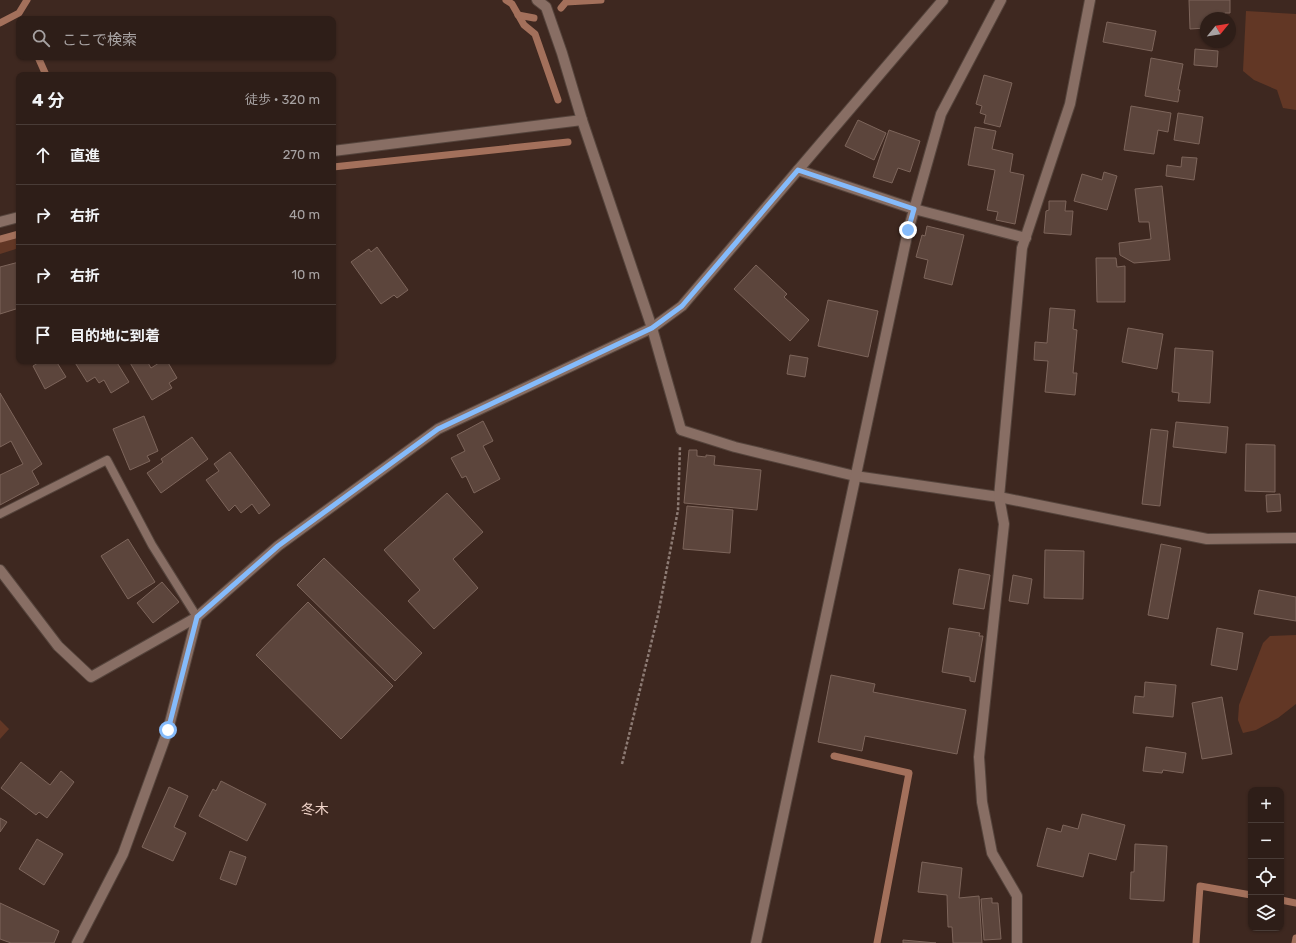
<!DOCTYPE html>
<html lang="ja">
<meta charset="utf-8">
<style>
:root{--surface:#2e1e18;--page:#3a2b25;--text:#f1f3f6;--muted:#a7a2a2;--line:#493c37}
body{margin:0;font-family:Rubik,"Noto Sans JP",sans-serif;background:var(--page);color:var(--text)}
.controls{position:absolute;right:12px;bottom:12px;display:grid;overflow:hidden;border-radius:8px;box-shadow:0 1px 3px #0004}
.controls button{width:36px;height:36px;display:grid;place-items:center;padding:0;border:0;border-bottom:1px solid var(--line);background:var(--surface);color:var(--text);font:20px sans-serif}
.compass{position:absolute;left:1200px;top:12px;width:36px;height:36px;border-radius:50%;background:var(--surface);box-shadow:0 1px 3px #0004;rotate:60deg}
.stop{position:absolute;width:12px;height:12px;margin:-9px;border:3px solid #85bbfb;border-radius:50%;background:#fff}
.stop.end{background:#85bbfb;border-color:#fff;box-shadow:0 1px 4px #0008}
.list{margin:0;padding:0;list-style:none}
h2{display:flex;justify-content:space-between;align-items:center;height:52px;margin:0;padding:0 16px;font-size:17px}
h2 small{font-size:13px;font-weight:400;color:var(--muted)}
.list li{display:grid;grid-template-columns:26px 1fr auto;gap:12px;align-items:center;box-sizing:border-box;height:60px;padding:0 16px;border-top:1px solid var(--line)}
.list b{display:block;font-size:15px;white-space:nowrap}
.list em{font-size:13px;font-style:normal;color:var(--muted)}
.icon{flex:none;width:22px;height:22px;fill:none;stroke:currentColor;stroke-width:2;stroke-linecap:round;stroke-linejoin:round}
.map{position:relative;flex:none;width:1296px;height:943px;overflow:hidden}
.search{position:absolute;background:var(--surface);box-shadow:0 1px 3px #0004;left:16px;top:16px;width:320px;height:44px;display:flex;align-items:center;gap:10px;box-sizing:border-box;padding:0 14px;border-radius:8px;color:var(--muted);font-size:15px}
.panel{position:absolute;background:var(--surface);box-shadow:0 1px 3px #0004;left:16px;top:72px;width:320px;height:292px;border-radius:8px}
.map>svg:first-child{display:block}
.green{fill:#623725}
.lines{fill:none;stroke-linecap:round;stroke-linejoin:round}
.stream{stroke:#a3705b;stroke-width:7}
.building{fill:#5c453c;stroke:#7d655b}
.lane-casing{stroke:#55443c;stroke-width:10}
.street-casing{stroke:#55443c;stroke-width:12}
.path{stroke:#8d7b74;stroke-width:2.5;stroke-dasharray:3 2;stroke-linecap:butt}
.lane{stroke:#886e64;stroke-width:8}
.street{stroke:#886e64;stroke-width:10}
.route{stroke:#85bbfb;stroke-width:5}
.labels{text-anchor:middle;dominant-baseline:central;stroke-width:3;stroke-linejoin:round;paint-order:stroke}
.quarter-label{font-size:14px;fill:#f2d5ca;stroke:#3e2820}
</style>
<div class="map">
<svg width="1296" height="943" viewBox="0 0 1296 943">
<rect width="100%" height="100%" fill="#3e2820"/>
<g class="green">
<polygon points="1246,11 1296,14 1296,110 1283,108 1277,90 1254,80 1243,71"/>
<polygon points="19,238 19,248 0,254 0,242"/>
<polygon points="1296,635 1296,704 1278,718 1256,730 1243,733 1238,720 1239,705 1263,643 1270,636"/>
<polygon points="0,720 9,729 0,739"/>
</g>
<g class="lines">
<g class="stream">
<polyline points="506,0 512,4 524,25 535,34 558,100"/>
<polyline points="561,8 566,2 601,0"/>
<polyline points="518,15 534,18"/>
<polyline points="0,23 19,13 27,0"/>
<polyline points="38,57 46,75"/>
<polyline points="333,167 568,142"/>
<polyline points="0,239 19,234"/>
<polyline points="834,756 909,773 877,943"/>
<polyline points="1281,900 1296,903"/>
<polyline points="1196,943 1200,886 1251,895"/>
<polyline points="1295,943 1296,938"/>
</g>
</g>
<g class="building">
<polygon points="1189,0 1230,0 1230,13 1225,13 1226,18 1206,18 1206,28 1190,29"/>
<polygon points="1107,22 1156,31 1152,51 1103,42"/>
<polygon points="1195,49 1218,51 1217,67 1194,65"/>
<polygon points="1151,58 1183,64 1178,90 1180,90 1178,102 1145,96"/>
<polygon points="984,75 1012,83 1000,127 984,123 986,115 980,113 982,106 976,104"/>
<polygon points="1131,106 1171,113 1168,132 1158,130 1154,154 1124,150"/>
<polygon points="1178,113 1203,117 1199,144 1174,140"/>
<polygon points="858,120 886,133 874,160 845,146"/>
<polygon points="975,127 996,131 992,149 1013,154 1010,172 1024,175 1015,224 996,220 998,212 987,210 995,170 968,165"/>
<polygon points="889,130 920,141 910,172 898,168 892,183 873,177"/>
<polygon points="1182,157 1197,158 1194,180 1166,176 1167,165 1181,167"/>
<polygon points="1104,172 1117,176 1107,210 1074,201 1082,174 1102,180"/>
<polygon points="1162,186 1170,260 1134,263 1120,255 1119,243 1151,239 1149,222 1139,222 1135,189"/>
<polygon points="1049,201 1066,201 1065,211 1073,211 1071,235 1044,233 1046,211 1049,210"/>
<polygon points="927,226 964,235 952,285 924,278 928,260 916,257 922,235 925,236"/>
<polygon points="377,247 408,290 397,298 394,295 381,304 351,262 369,249 371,252"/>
<polygon points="1096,258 1116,258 1117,267 1125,266 1125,302 1097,302"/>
<polygon points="19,262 19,308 0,314 0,267"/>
<polygon points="756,265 787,294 784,297 809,320 790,341 734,289"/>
<polygon points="828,300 878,311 868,357 818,346"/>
<polygon points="1050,308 1075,310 1073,329 1077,330 1073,373 1077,373 1075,395 1045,392 1048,361 1034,360 1035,342 1047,343"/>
<polygon points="1128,328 1163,334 1157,369 1122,362"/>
<polygon points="1175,348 1213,351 1210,403 1178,401 1179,393 1172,392"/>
<polygon points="790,355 808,358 805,377 787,374"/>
<polygon points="41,361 56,361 66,377 45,389 33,366"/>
<polygon points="74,361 116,361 129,382 111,393 104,380 99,383 95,377 87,382"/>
<polygon points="129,361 147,361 151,368 162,361 167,361 177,378 169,383 172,388 152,400"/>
<polygon points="0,393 42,464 32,471 39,484 0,505 0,475 23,464 11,441 0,447"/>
<polygon points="144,416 158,451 147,456 150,461 130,470 113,429"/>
<polygon points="483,421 493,441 483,446 500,479 474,493 466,476 462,478 451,458 465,451 457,435"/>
<polygon points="1176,422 1228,427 1226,453 1173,447"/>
<polygon points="1151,429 1168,431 1160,506 1142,504"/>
<polygon points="192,437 208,459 161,493 147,473 163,462 161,459"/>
<polygon points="1246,444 1275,445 1275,492 1245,491"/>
<polygon points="689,450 697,450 697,456 706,457 706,455 715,456 714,465 761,470 757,510 684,503"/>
<polygon points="230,452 270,505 259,514 252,504 241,513 235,505 229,511 206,480 219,471 214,464"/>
<polygon points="447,493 483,532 453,559 478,588 434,629 408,601 420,590 384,550"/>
<polygon points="1280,494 1281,511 1267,512 1266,495"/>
<polygon points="687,506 733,510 730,553 683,549"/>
<polygon points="128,539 155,582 128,599 101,556"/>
<polygon points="1161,544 1181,548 1168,619 1148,615"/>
<polygon points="1045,550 1084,551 1083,599 1044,598"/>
<polygon points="324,558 422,653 395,681 297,585"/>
<polygon points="959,569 990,575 984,609 953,604"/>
<polygon points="1013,575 1032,579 1028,604 1009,601"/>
<polygon points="162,582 179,602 153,623 137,603"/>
<polygon points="1259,590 1296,597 1296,621 1254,614"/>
<polygon points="308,602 393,686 341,739 256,655"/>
<polygon points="949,628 980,633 979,636 983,636 975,682 970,681 970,677 942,672"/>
<polygon points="1217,628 1243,633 1237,670 1211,665"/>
<polygon points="831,675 875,684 873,692 966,710 957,754 865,736 862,751 818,742"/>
<polygon points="1145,682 1176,685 1173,717 1133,713 1135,696 1144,697"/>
<polygon points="1222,697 1232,754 1202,759 1192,703"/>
<polygon points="1146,747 1186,753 1183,773 1163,770 1162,773 1143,771"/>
<polygon points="21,762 50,785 61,771 74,782 47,818 39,812 36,815 1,788"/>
<polygon points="221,781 266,804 247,841 199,816 213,789 216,791"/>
<polygon points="169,787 188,796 174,827 186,833 173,861 142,847"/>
<polygon points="1082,814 1125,825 1116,860 1089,853 1083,877 1037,866 1047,828 1061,832 1063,825 1078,829"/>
<polygon points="0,818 7,822 0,832"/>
<polygon points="37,839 63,854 44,885 19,869"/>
<polygon points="1135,844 1167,846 1164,901 1130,899 1131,872 1134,872"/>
<polygon points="230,851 246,857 236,885 220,879"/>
<polygon points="922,862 962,868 959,898 979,896 982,943 953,943 952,927 948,927 947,895 918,892"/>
<polygon points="992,898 992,903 998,903 1001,939 984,940 981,899"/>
<polygon points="0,903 59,931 54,943 11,943 0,939"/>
<polygon points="903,940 936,943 903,943"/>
</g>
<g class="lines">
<g class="lane-casing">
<polyline id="lane" points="0,514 107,460 152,545 197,617"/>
</g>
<g class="street-casing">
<g id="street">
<polyline points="537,0 546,7 562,53 582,120 652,328 681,430 735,447 855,476 999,497 1207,539 1296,538"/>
<polyline points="333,151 582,120"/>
<polyline points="798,170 914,209 1026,238"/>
<polyline points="0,222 19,217"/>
<polyline points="0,570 58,646 91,677 197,617"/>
<polyline points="77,943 123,854 168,730 197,617 278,546 438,429 652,328 682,306 943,0"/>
<polyline points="756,943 908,231 941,114 1001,0"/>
<polyline points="1017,943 1017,896 992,853 982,802 979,757 1004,524 999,497 1022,248 1070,104 1090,0"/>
</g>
</g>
<polyline class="path" points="622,764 658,615 678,510 680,446"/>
<use href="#lane" class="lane"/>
<use href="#street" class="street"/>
</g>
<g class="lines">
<polyline class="route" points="168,730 197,617 278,546 438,429 652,328 682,306 798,170 914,209 908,230"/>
</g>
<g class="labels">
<g class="quarter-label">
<text x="315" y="809">冬木</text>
</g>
</g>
</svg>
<div class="controls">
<button>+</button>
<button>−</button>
<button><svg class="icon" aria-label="locate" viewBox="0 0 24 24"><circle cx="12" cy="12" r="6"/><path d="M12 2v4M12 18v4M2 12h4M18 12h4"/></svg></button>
<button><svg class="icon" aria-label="layers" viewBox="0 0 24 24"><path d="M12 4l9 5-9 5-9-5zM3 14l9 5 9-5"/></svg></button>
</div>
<svg class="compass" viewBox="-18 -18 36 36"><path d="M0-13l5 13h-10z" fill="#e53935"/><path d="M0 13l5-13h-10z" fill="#a7a2a2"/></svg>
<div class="stop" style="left:168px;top:730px"></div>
<div class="stop end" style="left:908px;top:230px"></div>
<div class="search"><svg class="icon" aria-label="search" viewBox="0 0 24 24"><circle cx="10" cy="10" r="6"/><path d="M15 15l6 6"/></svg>ここで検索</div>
<section class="panel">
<h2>4 分<small>徒歩 · 320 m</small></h2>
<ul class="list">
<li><svg class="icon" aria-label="ahead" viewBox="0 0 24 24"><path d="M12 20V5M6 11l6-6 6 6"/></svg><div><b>直進</b></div><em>270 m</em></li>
<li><svg class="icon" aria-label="right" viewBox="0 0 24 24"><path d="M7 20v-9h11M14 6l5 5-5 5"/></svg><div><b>右折</b></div><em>40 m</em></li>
<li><svg class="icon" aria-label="right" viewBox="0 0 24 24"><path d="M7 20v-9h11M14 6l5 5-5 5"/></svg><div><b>右折</b></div><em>10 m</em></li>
<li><svg class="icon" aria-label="arrive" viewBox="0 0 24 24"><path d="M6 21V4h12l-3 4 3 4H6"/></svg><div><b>目的地に到着</b></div></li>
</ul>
</section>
</div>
